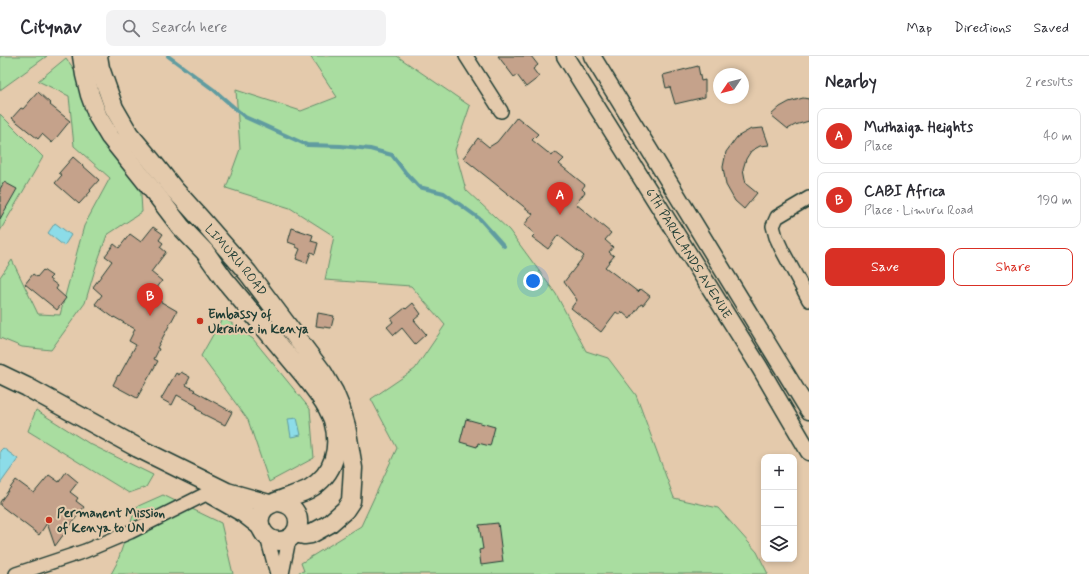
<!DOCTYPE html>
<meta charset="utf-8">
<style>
:root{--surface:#fff;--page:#f2f2f3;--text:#2b2b33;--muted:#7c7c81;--line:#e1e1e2;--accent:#d93025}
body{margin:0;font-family:Mynerve,sans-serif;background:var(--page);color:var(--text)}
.controls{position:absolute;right:12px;bottom:12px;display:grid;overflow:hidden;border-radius:8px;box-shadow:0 2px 6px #0003}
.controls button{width:36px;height:36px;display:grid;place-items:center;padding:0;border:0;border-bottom:1px solid var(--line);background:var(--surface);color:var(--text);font:20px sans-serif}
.compass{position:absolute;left:713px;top:12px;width:36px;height:36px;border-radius:50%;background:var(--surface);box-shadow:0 2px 6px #0003;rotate:235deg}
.you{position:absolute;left:533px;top:225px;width:14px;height:14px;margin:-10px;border:3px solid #fff;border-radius:50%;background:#1a73e8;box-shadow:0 0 0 6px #1a73e833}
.badge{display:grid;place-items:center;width:26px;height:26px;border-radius:50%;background:var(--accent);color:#fff;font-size:13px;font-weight:700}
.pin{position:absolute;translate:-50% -33px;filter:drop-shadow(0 1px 2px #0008)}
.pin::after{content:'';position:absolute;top:21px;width:14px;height:12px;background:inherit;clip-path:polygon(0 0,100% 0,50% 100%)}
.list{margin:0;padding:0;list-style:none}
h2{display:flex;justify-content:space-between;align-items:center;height:52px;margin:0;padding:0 16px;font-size:17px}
h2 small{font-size:13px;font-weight:400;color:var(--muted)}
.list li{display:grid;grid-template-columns:26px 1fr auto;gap:12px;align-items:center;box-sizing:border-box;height:56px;margin:0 8px 8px;padding:0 8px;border:1px solid var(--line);border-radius:8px}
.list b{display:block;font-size:15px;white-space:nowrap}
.list p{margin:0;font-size:13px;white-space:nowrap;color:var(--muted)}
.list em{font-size:13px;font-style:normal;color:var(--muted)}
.actions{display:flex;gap:8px;padding:12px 16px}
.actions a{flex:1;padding:9px 0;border:1px solid var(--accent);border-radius:8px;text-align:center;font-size:14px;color:var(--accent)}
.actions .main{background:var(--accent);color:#fff}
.icon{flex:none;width:22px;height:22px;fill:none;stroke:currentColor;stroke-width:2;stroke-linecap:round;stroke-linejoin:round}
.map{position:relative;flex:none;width:809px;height:518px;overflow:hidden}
header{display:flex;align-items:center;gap:24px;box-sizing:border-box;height:56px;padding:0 20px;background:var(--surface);border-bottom:1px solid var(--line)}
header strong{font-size:19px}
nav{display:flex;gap:22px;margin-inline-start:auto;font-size:14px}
.search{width:280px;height:36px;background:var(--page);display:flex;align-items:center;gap:10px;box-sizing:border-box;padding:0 14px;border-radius:8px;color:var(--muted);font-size:15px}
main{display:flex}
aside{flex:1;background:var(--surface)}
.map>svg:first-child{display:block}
.green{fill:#a9dda0;stroke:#648d6a}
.water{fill:#8cdce8;stroke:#609ca0}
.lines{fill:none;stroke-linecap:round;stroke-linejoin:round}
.stream{stroke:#609ca0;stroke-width:4}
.building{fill:#c5a28b;stroke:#1f3d34}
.minor-casing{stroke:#1f3d34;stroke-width:16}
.tertiary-casing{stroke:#1f3d34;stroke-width:19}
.secondary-casing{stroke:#1f3d34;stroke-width:21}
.minor{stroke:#e4caac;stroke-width:13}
.tertiary{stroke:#e4caac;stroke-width:16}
.secondary{stroke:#e4caac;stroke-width:18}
.poi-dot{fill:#c8321e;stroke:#e4caac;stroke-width:1.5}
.labels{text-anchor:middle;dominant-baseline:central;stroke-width:4;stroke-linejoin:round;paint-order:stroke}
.street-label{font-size:13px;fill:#1f3d34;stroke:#e4caac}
.poi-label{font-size:13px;font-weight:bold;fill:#1f3d34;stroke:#e4caac;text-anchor:start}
</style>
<header>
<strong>Citynav</strong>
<div class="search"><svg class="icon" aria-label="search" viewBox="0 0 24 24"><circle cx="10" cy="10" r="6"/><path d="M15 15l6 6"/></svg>Search here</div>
<nav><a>Map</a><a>Directions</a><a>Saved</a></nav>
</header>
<main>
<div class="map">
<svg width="809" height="518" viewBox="0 0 809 518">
<rect width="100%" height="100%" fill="#e4caac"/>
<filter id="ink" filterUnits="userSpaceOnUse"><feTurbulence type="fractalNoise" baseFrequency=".025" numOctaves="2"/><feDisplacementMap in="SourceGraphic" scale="8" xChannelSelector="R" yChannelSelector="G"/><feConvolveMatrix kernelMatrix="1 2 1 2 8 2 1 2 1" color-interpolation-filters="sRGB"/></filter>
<g filter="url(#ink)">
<g class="green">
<polygon points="0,0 47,0 0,34"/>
<polygon points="310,0 397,0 470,50 455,94 466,134 509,174 556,238 586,295 608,302 636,339 674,442 718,452 757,496 768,518 299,518 299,516 304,515 301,507 361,470 397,392 371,343 415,313 445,269 411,230 325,224 334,180 290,152 226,132 240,93 236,34 301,55 337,41"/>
<polygon points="66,2 139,104 142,156 107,179 96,210 85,247 51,294 22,291 0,282 0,221 12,204 38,258 60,259 84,170 110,122 74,90 69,40 38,25"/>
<polygon points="0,58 43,101 0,175"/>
<polygon points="223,261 253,283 310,353 314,402 269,426 248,364 201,300"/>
<polygon points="36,354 90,388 153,419 146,431 129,437 28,375"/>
<polygon points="163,439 221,467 233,518 111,518 117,507 136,451"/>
</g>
<g class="water">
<polygon points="55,167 71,179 64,190 48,177"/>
<polygon points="297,362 301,379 291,381 288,363"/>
<polygon points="3,392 18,403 0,428 0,395"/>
</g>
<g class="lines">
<polyline class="stream" points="168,0 214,34 245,61 307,89 341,90 370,93 392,99 405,116 419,131 444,137 480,163 504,190"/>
</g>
<g class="building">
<polygon points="498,0 531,0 538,9 533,13 539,21 526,31 517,19 514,21"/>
<polygon points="698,10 701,25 705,24 705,41 675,48 670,31 666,32 663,19"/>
<polygon points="38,36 51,48 50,49 70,65 52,87 42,78 38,83 12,62 21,52 23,53"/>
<polygon points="803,42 809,43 809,65 795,69 788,73 771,59 780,51 789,46"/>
<polygon points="517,61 538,78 532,84 552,100 555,96 564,103 559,108 585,129 582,133 585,136 576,148 611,177 605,184 613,191 609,196 614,200 605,211 638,236 641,233 650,240 643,249 641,248 630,263 622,256 620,259 616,256 601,276 571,252 577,244 564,226 584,200 558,179 548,193 532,181 535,178 524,169 533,158 463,102 478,82 489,91 497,86"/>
<polygon points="763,72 769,89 760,90 751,95 746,103 743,113 746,128 757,137 744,153 735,145 726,129 723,111 726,96 737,81 751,73"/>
<polygon points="73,101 99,124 90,134 91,135 79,148 55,127 62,119 59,117"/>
<polygon points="4,126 17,133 0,163 0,133"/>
<polygon points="153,171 163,178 159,184 163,187 160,191 166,196 151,216 162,225 151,240 177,255 157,292 159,293 154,303 158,305 137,342 113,329 118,319 119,320 136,289 129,285 135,273 114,261 114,262 95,248 102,239 93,231 112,205 105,200 114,188 119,192 130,178 141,186"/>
<polygon points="292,172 313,179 311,185 318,187 315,198 311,196 307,207 296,203 300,193 296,191 296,189 288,186"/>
<polygon points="43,214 52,220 49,223 58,230 56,233 66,242 57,254 25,228 33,218 37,221"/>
<polygon points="413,247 421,258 414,264 426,278 415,288 402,272 394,279 387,271 393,266 391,263 405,252 406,253"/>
<polygon points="318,257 334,260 331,272 316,270"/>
<polygon points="181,316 190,321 186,329 195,334 194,335 232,356 225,369 201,357 202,356 196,353 197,350 177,339 172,349 161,343 176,317 179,319"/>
<polygon points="466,363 495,371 490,390 478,387 477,391 460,386"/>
<polygon points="66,416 78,426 70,436 78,442 76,445 84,451 55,490 47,467 39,479 0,449 0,446 16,424 34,437 49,419 59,426"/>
<polygon points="498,467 503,506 481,509 479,494 483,493 479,469"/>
</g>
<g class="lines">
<g class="minor-casing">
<g id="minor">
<polyline points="466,0 501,55"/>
<polyline points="809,142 777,161 773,170 776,181 782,194 809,244"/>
<polyline points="267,481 277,518"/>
<polyline points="16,518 85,495 130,476 208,437"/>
<polyline points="282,518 289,483"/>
</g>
</g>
<g class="tertiary-casing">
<g id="tertiary">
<path id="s1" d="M565,0L760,312L809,396"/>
<polyline points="592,0 809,355"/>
</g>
</g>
<g class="secondary-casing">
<g id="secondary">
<path d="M82,0L85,19L90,39L98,61L110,81L158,141L181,171L205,196L224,223L303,318C312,329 321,340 328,353C329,356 332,360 333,364C341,391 335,418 309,433C298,439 272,445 265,452C253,464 263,485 279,485C304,485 306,447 276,446"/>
<path id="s2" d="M98,0L100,12L114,52L129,78L151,104L174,133L201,163L248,217L323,317L334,336L341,353L346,370L353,412L351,445L345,454L329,468L311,478L304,479L295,477"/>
<polyline points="0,318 27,331 138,392 227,436 269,448"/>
<polyline points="212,439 242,456 260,470"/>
</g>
</g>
<use href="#minor" class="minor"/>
<use href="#tertiary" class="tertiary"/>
<use href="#secondary" class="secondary"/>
</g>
</g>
<g class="poi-dot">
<circle cx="200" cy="265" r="4"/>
<circle cx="49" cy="464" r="4"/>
</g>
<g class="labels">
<g class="street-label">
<text stroke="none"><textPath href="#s1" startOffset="233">6TH PARKLANDS AVENUE</textPath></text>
<text stroke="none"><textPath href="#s2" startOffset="250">LIMURU ROAD</textPath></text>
</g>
<g class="poi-label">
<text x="208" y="258">Embassy of<tspan x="208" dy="15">Ukraine in Kenya</tspan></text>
<text x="57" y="457">Permanent Mission<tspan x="57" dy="15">of Kenya to UN</tspan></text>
</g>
</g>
</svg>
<div class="controls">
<button>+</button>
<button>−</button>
<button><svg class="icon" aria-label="layers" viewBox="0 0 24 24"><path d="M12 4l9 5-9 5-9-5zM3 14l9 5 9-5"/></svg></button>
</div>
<svg class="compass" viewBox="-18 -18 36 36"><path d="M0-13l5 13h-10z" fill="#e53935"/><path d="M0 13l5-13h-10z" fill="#7c7c81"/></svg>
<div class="you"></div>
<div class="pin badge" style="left:560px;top:159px">A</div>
<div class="pin badge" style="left:150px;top:260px">B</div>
</div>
<aside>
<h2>Nearby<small>2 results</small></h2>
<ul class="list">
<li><span class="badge">A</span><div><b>Muthaiga Heights</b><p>Place</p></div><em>40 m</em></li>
<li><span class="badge">B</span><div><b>CABI Africa</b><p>Place · Limuru Road</p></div><em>190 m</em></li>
</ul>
<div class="actions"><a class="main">Save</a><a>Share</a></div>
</aside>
</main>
